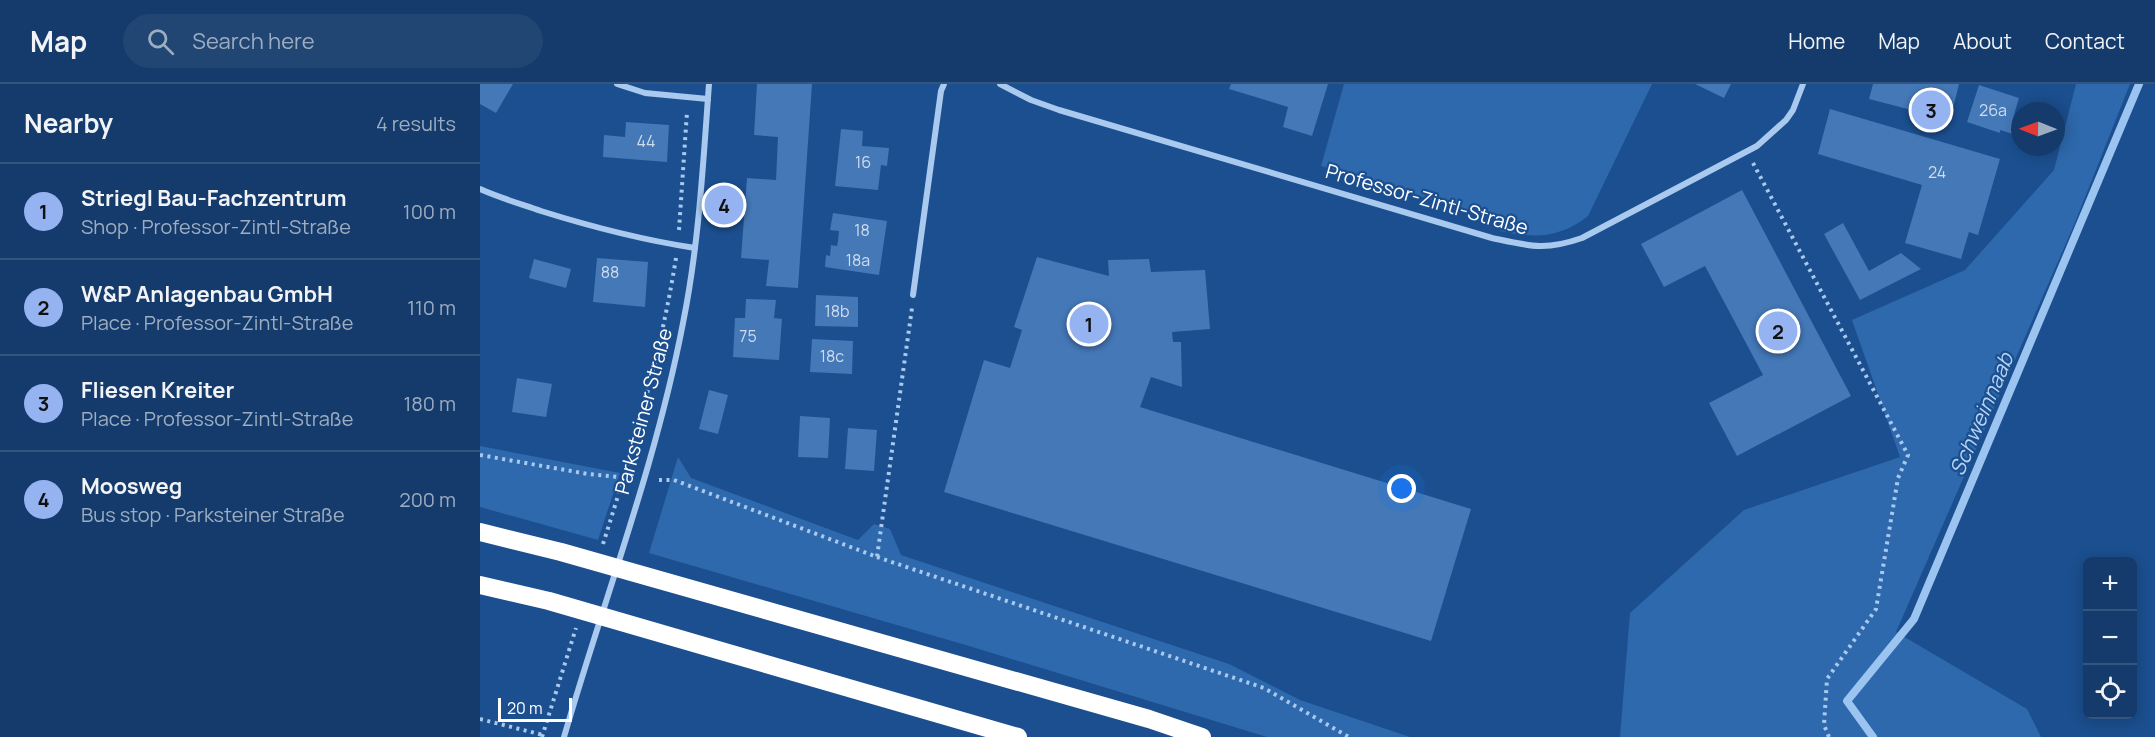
<!DOCTYPE html>
<meta charset="utf-8">
<style>
:root{--surface:#143b6b;--page:#214673;--text:#f1f3f6;--muted:#9dadc1;--line:#33557e;--accent:#95b2f1}
body{margin:0;font-family:Manrope,sans-serif;background:var(--page);color:var(--text)}
.controls{position:absolute;right:18px;bottom:18px;display:grid;overflow:hidden;border-radius:9px;box-shadow:0 3px 15px #0003}
.controls button{width:54px;height:54px;display:grid;place-items:center;padding:0;border:0;border-bottom:2px solid var(--line);background:var(--surface);color:var(--text);font:30px sans-serif}
.compass{position:absolute;left:1531px;top:18px;width:54px;height:54px;border-radius:50%;background:var(--surface);box-shadow:0 3px 15px #0003;rotate:271deg}
.scale{position:absolute;left:18px;bottom:15px;width:74px;box-sizing:border-box;padding-left:6px;border:3px solid #fff;border-top:0;font-size:16px;line-height:21px;white-space:nowrap;color:#fff;-webkit-text-stroke:4px #1b4f8f;paint-order:stroke}
.you{position:absolute;left:922px;top:405px;width:21px;height:21px;margin:-15px;border:4px solid #fff;border-radius:50%;background:#1a73e8;box-shadow:0 0 0 9px #1a73e833}
.badge{display:grid;place-items:center;width:39px;height:39px;border-radius:50%;background:var(--accent);color:#111;font-size:20px;font-weight:700}
.pin{position:absolute;translate:-50% -50%;border:3px solid #fff;box-shadow:0 2px 6px #0006}
.list{margin:0;padding:0;list-style:none}
h2{display:flex;justify-content:space-between;align-items:center;height:78px;margin:0;padding:0 24px;font-size:26px}
h2 small{font-size:20px;font-weight:400;color:var(--muted)}
.list li{display:grid;grid-template-columns:39px 1fr auto;gap:18px;align-items:center;box-sizing:border-box;height:96px;padding:0 24px;border-top:2px solid var(--line)}
.list b{display:block;font-size:22px;white-space:nowrap}
.list p{margin:0;font-size:20px;white-space:nowrap;color:var(--muted)}
.list em{font-size:20px;font-style:normal;color:var(--muted)}
.icon{flex:none;width:33px;height:33px;fill:none;stroke:currentColor;stroke-width:2;stroke-linecap:round;stroke-linejoin:round}
.map{position:relative;flex:none;width:1675px;height:653px;overflow:hidden}
header{display:flex;align-items:center;gap:36px;box-sizing:border-box;height:84px;padding:0 30px;background:var(--surface);border-bottom:2px solid var(--line)}
header strong{font-size:28px}
nav{display:flex;gap:33px;margin-inline-start:auto;font-size:21px}
.search{width:420px;height:54px;background:var(--page);display:flex;align-items:center;gap:15px;box-sizing:border-box;padding:0 21px;border-radius:33px;color:var(--muted);font-size:22px}
main{display:flex}
aside{flex:1;background:var(--surface)}
.map>svg:first-child{display:block}
.green{fill:#2e69ad}
.lines{fill:none;stroke-linecap:round;stroke-linejoin:round}
.stream{stroke:#9cc4f0;stroke-width:8}
.building{fill:#4478b7}
.path{stroke:#a9c9ee;stroke-width:4;stroke-dasharray:3 4.5;stroke-linecap:butt}
.street{stroke:#a9c9ee;stroke-width:6}
.highway{stroke:#fff;stroke-width:18}
.labels{text-anchor:middle;dominant-baseline:central;stroke-width:4.5;stroke-linejoin:round;paint-order:stroke}
.number-label{font-size:16px;fill:#d0dded}
.street-label{font-size:20px;fill:#fff;stroke:#1b4f8f}
.water-label{font-size:21px;font-style:italic;fill:#b5d3f5;stroke:#1b4f8f}
</style>
<header>
<strong>Map</strong>
<div class="search"><svg class="icon" aria-label="search" viewBox="0 0 24 24"><circle cx="10" cy="10" r="6"/><path d="M15 15l6 6"/></svg>Search here</div>
<nav><a>Home</a><a>Map</a><a>About</a><a>Contact</a></nav>
</header>
<main>
<aside>
<h2>Nearby<small>4 results</small></h2>
<ul class="list">
<li><span class="badge">1</span><div><b>Striegl Bau-Fachzentrum</b><p>Shop · Professor-Zintl-Straße</p></div><em>100 m</em></li>
<li><span class="badge">2</span><div><b>W&amp;P Anlagenbau GmbH</b><p>Place · Professor-Zintl-Straße</p></div><em>110 m</em></li>
<li><span class="badge">3</span><div><b>Fliesen Kreiter</b><p>Place · Professor-Zintl-Straße</p></div><em>180 m</em></li>
<li><span class="badge">4</span><div><b>Moosweg</b><p>Bus stop · Parksteiner Straße</p></div><em>200 m</em></li>
</ul>
</aside>
<div class="map">
<svg width="1675" height="653" viewBox="0 0 1675 653">
<rect width="100%" height="100%" fill="#1b4f8f"/>
<g class="green">
<path d="M864,0H1172L1108,132C1079,155 1054,154 1020,147L1021,137L841,82Z"/>
<polygon points="1596,0 1650,0 1594,141 1416,548 1547,625 1561,653 1140,653 1150,529 1264,426 1420,373 1372,236 1485,186 1574,86"/>
<polygon points="0,362 140,389 118,456 0,423"/>
<polygon points="198,373 211,394 378,456 394,440 410,445 421,471 749,580 820,616 930,653 787,653 489,562 169,469"/>
</g>
<g class="lines">
<polyline class="stream" points="1393,653 1367,617 1434,535 1659,0"/>
</g>
<g class="building">
<polygon points="0,0 33,0 16,29 0,20"/>
<polygon points="277,0 332,0 318,204 286,202 289,176 261,174 267,94 296,96 298,53 274,51"/>
<polygon points="751,0 848,0 832,52 803,43 808,23 749,5"/>
<polygon points="1215,0 1251,0 1244,14"/>
<polygon points="1393,0 1479,0 1470,36 1389,15"/>
<polygon points="1499,1 1539,14 1532,38 1536,39 1533,50 1520,46 1520,49 1487,38"/>
<polygon points="1350,25 1520,75 1498,151 1489,148 1481,175 1425,159 1442,101 1338,70"/>
<polygon points="146,38 189,41 187,78 123,73 124,51 145,53"/>
<polygon points="361,45 383,47 382,62 409,64 407,82 401,81 398,106 355,102"/>
<polygon points="1262,106 1371,312 1257,372 1229,319 1283,291 1225,182 1184,203 1161,160"/>
<polygon points="353,129 407,137 399,191 345,183 346,171 350,172 351,161 357,162 358,157 359,147 350,146"/>
<polygon points="1363,139 1389,187 1421,169 1441,185 1380,216 1344,150"/>
<polygon points="557,173 629,192 628,176 669,175 671,188 725,186 730,245 692,248 693,258 701,258 702,303 671,293 660,323 991,425 951,557 464,408 504,276 530,284 542,246 534,243"/>
<polygon points="117,174 168,178 165,223 113,218"/>
<polygon points="54,175 91,185 86,204 49,194"/>
<polygon points="336,211 378,213 378,243 335,242"/>
<polygon points="266,215 296,216 294,234 302,235 299,276 253,273 255,234 265,234"/>
<polygon points="332,255 373,257 372,290 330,288"/>
<polygon points="37,294 72,300 66,333 32,328"/>
<polygon points="229,306 248,311 238,350 219,345"/>
<polygon points="320,332 350,334 348,374 318,373"/>
<polygon points="368,344 397,346 394,387 365,385"/>
</g>
<g class="lines">
<g class="path">
<polyline points="1273,79 1428,371 1418,394 1396,525 1347,595 1344,641 1349,653"/>
<polyline points="199,146 207,28"/>
<polyline points="0,371 108,390 150,394"/>
<polyline points="179,396 194,396 397,473 432,224"/>
<path d="M123,460C153,365 180,273 196,174"/>
<polyline points="397,473 784,604 869,653"/>
<polyline points="0,635 63,651"/>
<polyline points="62,653 96,544"/>
</g>
<g class="street">
<polyline points="137,0 165,9 228,15"/>
<path d="M520,0L551,16L579,26L1012,154C1049,162 1065,167 1102,154L1277,62L1306,36L1313,26L1323,0"/>
<path d="M0,105C20,114 41,120 61,127C112,143 163,156 215,164"/>
<polyline points="433,211 461,7 464,0"/>
<path d="M84,653C124,515 176,380 203,239C219,160 223,80 229,0"/>
</g>
<g class="highway">
<polyline points="0,448 81,468 669,635 722,653"/>
<polyline points="0,501 69,517 538,653"/>
</g>
</g>
<g class="labels">
<g class="number-label">
<text x="1513" y="26">26a</text>
<text x="166" y="57">44</text>
<text x="383" y="78">16</text>
<text x="1457" y="88">24</text>
<text x="382" y="146">18</text>
<text x="378" y="176">18a</text>
<text x="130" y="188">88</text>
<text x="357" y="227">18b</text>
<text x="268" y="252">75</text>
<text x="352" y="272">18c</text>
</g>
<g class="street-label">
<text transform="translate(947 115) rotate(16)">Professor-Zintl-Straße</text>
<text transform="translate(163 327) rotate(-75)">Parksteiner Straße</text>
</g>
<g class="water-label">
<text transform="translate(1501 330) rotate(-67)">Schweinnaab</text>
</g>
</g>
</svg>
<div class="controls">
<button>+</button>
<button>−</button>
<button><svg class="icon" aria-label="locate" viewBox="0 0 24 24"><circle cx="12" cy="12" r="6"/><path d="M12 2v4M12 18v4M2 12h4M18 12h4"/></svg></button>
</div>
<svg class="compass" viewBox="-18 -18 36 36"><path d="M0-13l5 13h-10z" fill="#e53935"/><path d="M0 13l5-13h-10z" fill="#9dadc1"/></svg>
<div class="scale">20 m</div>
<div class="you"></div>
<div class="pin badge" style="left:609px;top:240px">1</div>
<div class="pin badge" style="left:1298px;top:247px">2</div>
<div class="pin badge" style="left:1451px;top:26px">3</div>
<div class="pin badge" style="left:244px;top:121px">4</div>
</div>
</main>
